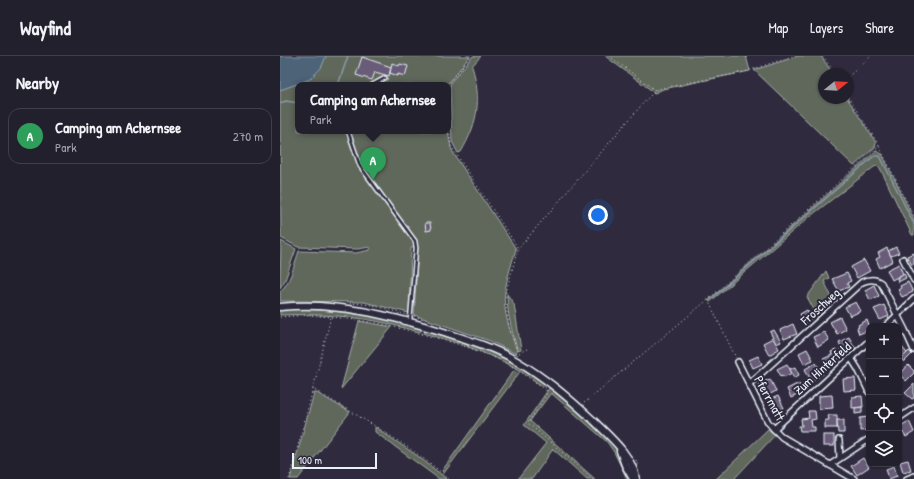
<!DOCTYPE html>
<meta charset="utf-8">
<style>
:root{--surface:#23202e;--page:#2f2d3a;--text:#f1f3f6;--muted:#a3a3aa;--line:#403e4a;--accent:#8bbbb9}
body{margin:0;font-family:"Patrick Hand",sans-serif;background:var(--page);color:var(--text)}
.controls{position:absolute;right:12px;bottom:12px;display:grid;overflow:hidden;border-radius:8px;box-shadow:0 1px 3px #0004}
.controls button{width:36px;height:36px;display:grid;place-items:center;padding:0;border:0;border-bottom:1px solid var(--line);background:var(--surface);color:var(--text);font:20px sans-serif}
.compass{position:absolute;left:538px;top:12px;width:36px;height:36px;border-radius:50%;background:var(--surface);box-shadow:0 1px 3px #0004;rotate:72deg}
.scale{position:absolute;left:12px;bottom:10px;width:85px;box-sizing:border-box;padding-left:4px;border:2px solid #e8f1f8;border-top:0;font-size:11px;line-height:14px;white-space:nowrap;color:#e8f1f8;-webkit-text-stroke:3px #2f2a3d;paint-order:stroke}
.you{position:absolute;left:318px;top:159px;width:14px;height:14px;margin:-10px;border:3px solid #fff;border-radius:50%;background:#1a73e8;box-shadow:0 0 0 6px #1a73e833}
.badge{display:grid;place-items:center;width:26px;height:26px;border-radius:50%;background:var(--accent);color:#fff;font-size:13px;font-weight:700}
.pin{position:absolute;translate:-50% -33px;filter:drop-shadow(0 1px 2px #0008)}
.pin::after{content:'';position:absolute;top:21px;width:14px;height:12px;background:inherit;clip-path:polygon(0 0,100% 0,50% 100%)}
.popup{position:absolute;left:15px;top:26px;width:156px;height:52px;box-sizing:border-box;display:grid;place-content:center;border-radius:8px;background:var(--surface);filter:drop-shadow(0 1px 3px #0005);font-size:13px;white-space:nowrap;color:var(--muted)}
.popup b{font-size:15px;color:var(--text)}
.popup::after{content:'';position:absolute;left:50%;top:100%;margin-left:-8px;border:8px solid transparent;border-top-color:var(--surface)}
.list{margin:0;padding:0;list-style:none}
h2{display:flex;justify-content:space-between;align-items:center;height:52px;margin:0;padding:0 16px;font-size:17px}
h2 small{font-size:13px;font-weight:400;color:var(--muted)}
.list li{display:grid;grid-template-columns:26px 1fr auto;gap:12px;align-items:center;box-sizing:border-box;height:56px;margin:0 8px 8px;padding:0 8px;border:1px solid var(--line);border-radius:12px}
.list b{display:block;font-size:15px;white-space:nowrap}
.list p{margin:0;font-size:13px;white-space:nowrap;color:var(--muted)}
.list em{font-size:13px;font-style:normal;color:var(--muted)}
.icon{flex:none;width:22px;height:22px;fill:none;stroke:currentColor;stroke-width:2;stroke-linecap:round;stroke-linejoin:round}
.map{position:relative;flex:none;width:634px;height:423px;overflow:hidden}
header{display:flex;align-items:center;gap:24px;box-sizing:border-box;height:56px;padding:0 20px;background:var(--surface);border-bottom:1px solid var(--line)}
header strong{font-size:19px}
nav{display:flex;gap:22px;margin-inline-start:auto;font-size:14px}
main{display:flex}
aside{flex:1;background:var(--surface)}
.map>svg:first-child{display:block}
.green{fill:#61685b;stroke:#a4acaa}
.water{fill:#4d6378;stroke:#8b9cab}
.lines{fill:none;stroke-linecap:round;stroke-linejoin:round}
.stream{stroke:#8b9cab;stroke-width:1.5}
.building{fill:#695c78;stroke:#e8f1f8}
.service-casing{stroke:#e8f1f8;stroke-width:5.5}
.minor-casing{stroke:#e8f1f8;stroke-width:8}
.tertiary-casing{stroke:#e8f1f8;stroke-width:9}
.path{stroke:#e8f1f8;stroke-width:1;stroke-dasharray:1 3;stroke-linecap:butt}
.service{stroke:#2f2a3d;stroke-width:2.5}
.minor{stroke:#2f2a3d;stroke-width:5}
.tertiary{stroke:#2f2a3d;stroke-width:6}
.labels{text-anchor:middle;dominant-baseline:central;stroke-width:4;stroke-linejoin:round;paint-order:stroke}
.street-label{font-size:13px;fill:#e8f1f8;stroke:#2f2a3d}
</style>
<header>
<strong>Wayfind</strong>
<nav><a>Map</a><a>Layers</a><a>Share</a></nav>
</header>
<main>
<aside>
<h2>Nearby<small></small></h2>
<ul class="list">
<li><span class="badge" style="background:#2e9e5b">A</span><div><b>Camping am Achernsee</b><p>Park</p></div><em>270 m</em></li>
</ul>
</aside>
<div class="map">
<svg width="634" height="423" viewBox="0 0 634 423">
<rect width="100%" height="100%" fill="#2f2a3d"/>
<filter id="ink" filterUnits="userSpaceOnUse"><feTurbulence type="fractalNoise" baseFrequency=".025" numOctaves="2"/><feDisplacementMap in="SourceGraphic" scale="8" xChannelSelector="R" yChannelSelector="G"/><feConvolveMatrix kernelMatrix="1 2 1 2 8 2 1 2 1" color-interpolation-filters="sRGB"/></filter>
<g filter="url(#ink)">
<g class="green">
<path d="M46,0H190L167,29H18V75H168L171,92L174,98L236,193C232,207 227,221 225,235C222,255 231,277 237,295L236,298L210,285L134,259L138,191L131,192L129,257L84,246L0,245V235C10,229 15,206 19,195L76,197L90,194V191L78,193L18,191L1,182L0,34L30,23L41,12Z"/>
<path d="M193,0H201L192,10C202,44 198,67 181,96L178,97L172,86L170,31L171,26Z"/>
<polygon points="325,0 466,0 470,15 383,33 375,37"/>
<polygon points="518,0 541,0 553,18 544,18 544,42 567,42 593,82 596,87 595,91 574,110 474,14"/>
<polygon points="596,95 602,98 634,163 634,179 632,179 600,112 597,110 594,111 528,162 430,246 429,244"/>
<polygon points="1,185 16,193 5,224 0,232"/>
<polygon points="546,215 549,222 544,225 554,246 538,261 527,241"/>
<path d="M227,238L234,248L241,294L238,295C232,276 227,258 227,238Z"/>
<path d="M0,253C40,253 79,256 118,266C125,267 135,268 141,273V275L139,276C125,272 110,268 96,265C64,259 32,258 0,259Z"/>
<polygon points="79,265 112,271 61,333"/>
<path d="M145,274H148C191,287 230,300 267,328L266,330H262L240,314L216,302L184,289L144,277Z"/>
<polygon points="234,314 239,317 164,417 162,415"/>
<path d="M270,331C282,337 330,382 337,395C342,404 344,414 349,423H347L334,396L327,386L271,337L250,365L315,423H307L273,393L252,423H238L266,387L244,369Z"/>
<polygon points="34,337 37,337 70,356 18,423 10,423"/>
<polygon points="95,371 139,401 167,423 159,423 95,376"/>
<polygon points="488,373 495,379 454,423 436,423"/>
</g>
<polygon class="water" points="0,0 46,0 41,12 30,23 0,34"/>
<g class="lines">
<g class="stream">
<polyline points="58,29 68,0"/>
<polyline points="0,47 6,45 18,47"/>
<polyline points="431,243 594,100 600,100 634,168"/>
</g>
</g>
<g class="building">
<polygon points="82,1 111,11 109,20 95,16 92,24 76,19"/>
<polygon points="112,7 119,10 120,8 128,10 125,20 118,18 118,20 110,17"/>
<polygon points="145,167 150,167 151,174 146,175"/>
<polygon points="616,191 619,197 611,200 608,195"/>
<polygon points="607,192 613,205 600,212 596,203 600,201 598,197"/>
<polygon points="634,197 634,208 632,209 627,200"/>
<polygon points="584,204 590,215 577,222 571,211"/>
<polygon points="619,208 623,218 612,224 607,214"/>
<polygon points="567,217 571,225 567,227 569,231 559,235 552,223"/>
<polygon points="624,217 626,222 618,226 617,222"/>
<polygon points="628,226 633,236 622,241 618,234 621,232 620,230"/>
<polygon points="594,229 599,240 590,244 585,234"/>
<polygon points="576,246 581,255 570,260 565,251"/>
<polygon points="604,249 609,260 600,264 594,253"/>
<polygon points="527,254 532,262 524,267 520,258"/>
<polygon points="560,261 566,273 557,278 550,266"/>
<polygon points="587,264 589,270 589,274 579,278 577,272 579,271 578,269"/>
<polygon points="513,268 517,278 504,283 500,274"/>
<polygon points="494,274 501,286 496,288 490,276"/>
<polygon points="544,276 549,284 538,291 533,281"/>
<polygon points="569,281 575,292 563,298 560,292 561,291 559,286"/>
<polygon points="493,282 499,293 489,299 483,287"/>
<polygon points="621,290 627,297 619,305 619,293"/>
<polygon points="527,293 533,304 524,308 519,297"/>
<polygon points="556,294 560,302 555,305 556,306 547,311 543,303 552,299 551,296"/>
<polygon points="629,295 632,298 624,306 621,303"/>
<polygon points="478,300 482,308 473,312 469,304"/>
<polygon points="536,307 538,311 540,311 543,318 539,320 539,321 531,325 525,313"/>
<polygon points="507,308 512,317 504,321 503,319 501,320 497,313"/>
<polygon points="628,309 634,315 634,317 626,325 620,319"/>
<polygon points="515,311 519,319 514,322 510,313"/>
<polygon points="575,322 576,334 564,335 563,323"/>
<polygon points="490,323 496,335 485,341 479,328"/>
<polygon points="519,327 523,336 511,342 507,333"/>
<polygon points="634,328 634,342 632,343 625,337"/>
<polygon points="552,339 553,352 539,353 539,340"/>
<polygon points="498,340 504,352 496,356 489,344"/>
<polygon points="582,340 583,351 572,352 572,341"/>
<polygon points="582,351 582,357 575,358 575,352"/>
<polygon points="528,355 535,355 536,363 531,364 532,371 535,371 535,375 520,375 519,370 522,370 521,363 529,362"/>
<polygon points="548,359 557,359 557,372 545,372 545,364 549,364"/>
<polygon points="589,361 589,374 580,375 580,362"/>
<polygon points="557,364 564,364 564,377 558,377"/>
<polygon points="629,365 634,376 626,381 619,371"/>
<rect x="543" y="379" width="11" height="11"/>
<polygon points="583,402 589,411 577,419 571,410"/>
<polygon points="628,404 631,414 623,416 620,406"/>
<polygon points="614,410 617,420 609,423 606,413"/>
</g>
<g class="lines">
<g class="service-casing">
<g id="service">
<polyline points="92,29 105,22"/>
<polyline points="68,75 80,110 135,185 136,192 130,265"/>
</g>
</g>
<g class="minor-casing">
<g id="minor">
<polyline points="623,203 634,224"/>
<polyline points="606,270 634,243"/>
<polyline points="571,302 578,313 589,336"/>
<polyline points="458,306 488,366 494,373 502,381 574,423"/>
<path d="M469,328L582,226C589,223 595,222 601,227L625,274L634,294"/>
<polyline points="619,362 634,352"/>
<polyline points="494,373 589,285"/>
<polyline points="559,384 560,402"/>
<polyline points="550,409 589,383"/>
<polyline points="627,423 634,420"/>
</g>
</g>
<g class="tertiary-casing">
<g id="tertiary">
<path d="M0,251C55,245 112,260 164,276C189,284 215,292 237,305C266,322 290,343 314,365C330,381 353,400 356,423"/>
<polyline points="340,395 345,409 353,423"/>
</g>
</g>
<g class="path">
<polyline points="329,0 375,34"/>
<polyline points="543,0 555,18"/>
<polyline points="568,21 591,0"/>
<polyline points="168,30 169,27 191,0"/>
<polyline points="568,41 599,89"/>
<polyline points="168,50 170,81 171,90 238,192"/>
<polyline points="428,244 456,302"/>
<polyline points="70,247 92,249 127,259"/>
<polyline points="134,260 146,264"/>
<path d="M0,261L28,259L51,261L33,333C79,361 128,387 169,423"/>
<polyline points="52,261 98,267 142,278 143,275"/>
<path d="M142,278C174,287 209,296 238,314C246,320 255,326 263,332H266"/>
<polyline points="239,297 247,293"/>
<polyline points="237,299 238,297 229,270 226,250 226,236 238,193 366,44 376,34 382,32 464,16 513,0"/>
<polyline points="266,334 267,338 248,367 313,423"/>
<polyline points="304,347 431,241 599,90 634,160"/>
<polyline points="356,404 359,411"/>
<polyline points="9,423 33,333"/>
</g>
<use href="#service" class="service"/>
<use href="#minor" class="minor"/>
<use href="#tertiary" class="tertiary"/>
</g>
</g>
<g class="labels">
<g class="street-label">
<text transform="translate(540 250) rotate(-42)">Froschweg</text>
<text transform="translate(542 312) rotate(-42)">Zum Hinterfeld</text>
<text transform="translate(490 342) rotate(61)">Pferrmatt</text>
</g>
</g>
</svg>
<div class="controls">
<button>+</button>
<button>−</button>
<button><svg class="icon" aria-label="locate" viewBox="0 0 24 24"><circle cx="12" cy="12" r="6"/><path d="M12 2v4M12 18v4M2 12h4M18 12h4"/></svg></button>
<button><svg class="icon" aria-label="layers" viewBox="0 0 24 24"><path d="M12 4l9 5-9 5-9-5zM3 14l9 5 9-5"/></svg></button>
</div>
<svg class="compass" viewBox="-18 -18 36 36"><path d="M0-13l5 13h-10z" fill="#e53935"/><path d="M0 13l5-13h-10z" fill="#a3a3aa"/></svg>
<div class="scale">100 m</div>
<div class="you"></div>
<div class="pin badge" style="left:93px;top:124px;background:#2e9e5b">A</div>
<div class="popup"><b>Camping am Achernsee</b>Park</div>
</div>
</main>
